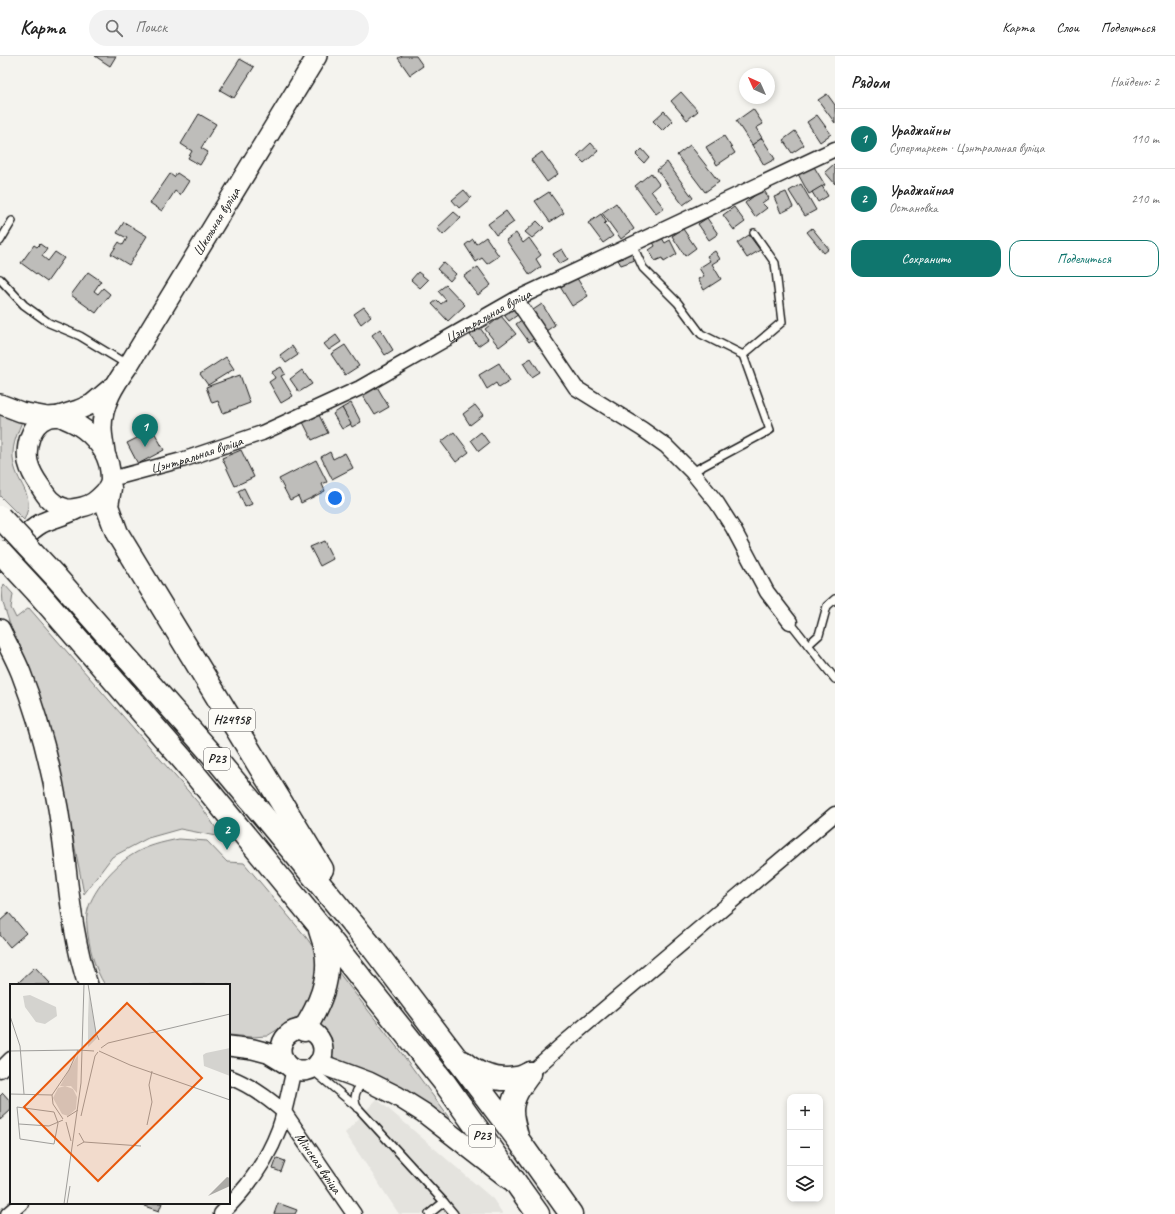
<!DOCTYPE html>
<html lang="ru">
<meta charset="utf-8">
<style>
:root{--surface:#fff;--page:#f2f2f2;--text:#222;--muted:#767676;--line:#e0e0e0;--accent:#0f766e}
body{margin:0;font-family:Caveat,sans-serif;background:var(--page);color:var(--text)}
.controls{position:absolute;right:12px;bottom:12px;display:grid;overflow:hidden;border-radius:8px;box-shadow:0 2px 6px #0003}
.controls button{width:36px;height:36px;display:grid;place-items:center;padding:0;border:0;border-bottom:1px solid var(--line);background:var(--surface);color:var(--text);font:20px sans-serif}
.compass{position:absolute;left:739px;top:12px;width:36px;height:36px;border-radius:50%;background:var(--surface);box-shadow:0 2px 6px #0003;rotate:315deg}
.you{position:absolute;left:335px;top:442px;width:14px;height:14px;margin:-10px;border:3px solid #fff;border-radius:50%;background:#1a73e8;box-shadow:0 0 0 6px #1a73e833}
.badge{display:grid;place-items:center;width:26px;height:26px;border-radius:50%;background:var(--accent);color:#fff;font-size:13px;font-weight:700}
.pin{position:absolute;translate:-50% -33px;filter:drop-shadow(0 1px 2px #0008)}
.pin::after{content:'';position:absolute;top:21px;width:14px;height:12px;background:inherit;clip-path:polygon(0 0,100% 0,50% 100%)}
.list{margin:0;padding:0;list-style:none}
h2{display:flex;justify-content:space-between;align-items:center;height:52px;margin:0;padding:0 16px;font-size:17px}
h2 small{font-size:13px;font-weight:400;color:var(--muted)}
.list li{display:grid;grid-template-columns:26px 1fr auto;gap:12px;align-items:center;box-sizing:border-box;height:60px;padding:0 16px;border-top:1px solid var(--line)}
.list b{display:block;font-size:15px;white-space:nowrap}
.list p{margin:0;font-size:13px;white-space:nowrap;color:var(--muted)}
.list em{font-size:13px;font-style:normal;color:var(--muted)}
.actions{display:flex;gap:8px;padding:12px 16px}
.actions a{flex:1;padding:9px 0;border:1px solid var(--accent);border-radius:12px;text-align:center;font-size:14px;color:var(--accent)}
.actions .main{background:var(--accent);color:#fff}
.icon{flex:none;width:22px;height:22px;fill:none;stroke:currentColor;stroke-width:2;stroke-linecap:round;stroke-linejoin:round}
.map{position:relative;flex:none;width:835px;height:1158px;overflow:hidden}
header{display:flex;align-items:center;gap:24px;box-sizing:border-box;height:56px;padding:0 20px;background:var(--surface);border-bottom:1px solid var(--line)}
header strong{font-size:19px}
nav{display:flex;gap:22px;margin-inline-start:auto;font-size:14px}
.search{width:280px;height:36px;background:var(--page);display:flex;align-items:center;gap:10px;box-sizing:border-box;padding:0 14px;border-radius:22px;color:var(--muted);font-size:15px}
main{display:flex}
aside{flex:1;background:var(--surface)}
.map>svg:first-child{display:block}
.built{fill:#e4e3de}
.green{fill:#d4d3cf;stroke:#787876}
.building{fill:#bebdba;stroke:#1c1c1c}
.lines{fill:none;stroke-linecap:round;stroke-linejoin:round}
.lane-casing{stroke:#1c1c1c;stroke-width:10}
.street-casing{stroke:#1c1c1c;stroke-width:17}
.secondary-casing{stroke:#1c1c1c;stroke-width:22}
.highway-casing{stroke:#1c1c1c;stroke-width:25}
.lane{stroke:#fdfcf7;stroke-width:7}
.street{stroke:#fdfcf7;stroke-width:14}
.secondary{stroke:#fdfcf7;stroke-width:19}
.highway{stroke:#fdfcf7;stroke-width:22}
.highway-bridge-casing{stroke:#1c1c1c;stroke-width:25;stroke-linecap:butt}
.highway-bridge{stroke:#fdfcf7;stroke-width:22}
.labels{text-anchor:middle;dominant-baseline:central;stroke-width:3;stroke-linejoin:round;paint-order:stroke}
.shield{fill:#fdfcf7;stroke:#605f5e;stroke-width:1}
.shield-label{font-size:13px;font-weight:bold;fill:#1c1c1c}
.street-label{font-size:14px;fill:#1c1c1c;stroke:#fdfcf7}
.inset-road{fill:none;stroke:#9e9d9a;stroke-width:1}
.view{fill:#e8590c;fill-opacity:0.15;stroke:#e8590c;stroke-width:2}
.inset-edge{fill:none;stroke:#1c1c1c;stroke-width:2}
</style>
<header>
<strong>Карта</strong>
<div class="search"><svg class="icon" aria-label="search" viewBox="0 0 24 24"><circle cx="10" cy="10" r="6"/><path d="M15 15l6 6"/></svg>Поиск</div>
<nav><a>Карта</a><a>Слои</a><a>Поделиться</a></nav>
</header>
<main>
<div class="map">
<svg width="835" height="1158" viewBox="0 0 835 1158">
<rect width="100%" height="100%" fill="#f4f3ee"/>
<filter id="ink" filterUnits="userSpaceOnUse"><feTurbulence type="fractalNoise" baseFrequency=".025" numOctaves="2"/><feDisplacementMap in="SourceGraphic" scale="8" xChannelSelector="R" yChannelSelector="G"/><feConvolveMatrix kernelMatrix="1 2 1 2 8 2 1 2 1" color-interpolation-filters="sRGB"/></filter>
<g filter="url(#ink)">
<polygon class="built" points="377,1043 493,1143 503,1158 399,1158 345,1077"/>
<g class="green">
<path d="M0,356L23,363C18,376 12,388 13,402C15,428 37,437 24,464L0,440Z"/>
<polygon points="4,528 13,538 11,552 16,562 29,552 201,750 222,781 180,773 148,782 112,801 84,838 56,694 35,627 13,578 3,547 2,534"/>
<path d="M179,783L207,785L227,806L244,807L306,881L315,894L316,919L312,945L301,959L267,980L252,981L229,979V929H105C94,912 89,891 87,871C87,867 86,862 87,858C90,837 114,810 132,799C146,790 163,786 179,783Z"/>
<path d="M335,912L400,995L458,1074L339,1006C326,996 333,993 327,980C325,976 320,972 316,968Z"/>
</g>
<g class="building">
<polygon points="95,0 116,0 110,10"/>
<polygon points="402,0 416,0 423,10 410,19 398,2"/>
<polygon points="240,3 254,11 234,42 220,34"/>
<polygon points="681,36 698,55 687,64 671,45"/>
<polygon points="827,38 835,49 835,67 818,44"/>
<polygon points="753,53 763,68 756,72 762,82 752,89 736,65"/>
<polygon points="664,55 673,65 663,75 653,65"/>
<polygon points="199,58 216,68 201,92 208,96 200,109 188,102 192,95 181,88"/>
<polygon points="817,59 831,78 820,86 807,66"/>
<polygon points="795,75 804,89 792,97 783,84"/>
<polygon points="724,80 735,97 717,109 706,91"/>
<polygon points="762,82 775,103 764,109 752,89"/>
<polygon points="591,87 598,95 584,107 577,100"/>
<polygon points="690,89 719,126 705,136 677,99"/>
<polygon points="642,93 649,101 644,107 636,99"/>
<polygon points="542,96 558,118 547,126 531,104"/>
<polygon points="667,106 693,142 683,149 657,114"/>
<polygon points="834,108 835,109 835,128 825,116"/>
<polygon points="813,109 825,129 809,138 798,118"/>
<polygon points="177,117 189,125 180,139 175,135 162,155 150,147 170,118 174,121"/>
<polygon points="651,117 659,128 651,135 664,152 656,158 635,130"/>
<polygon points="801,128 816,154 805,160 789,135"/>
<polygon points="822,130 828,140 818,146 812,136"/>
<polygon points="763,133 769,142 762,147 767,152 755,161 745,147"/>
<polygon points="464,134 471,142 459,152 452,144"/>
<polygon points="549,136 564,157 550,166 535,145"/>
<polygon points="786,136 793,151 781,157 774,141"/>
<polygon points="616,147 634,173 621,183 602,157"/>
<polygon points="734,151 745,166 734,174 723,159"/>
<polygon points="506,155 514,166 496,179 488,168"/>
<polygon points="454,156 461,162 443,179 437,172"/>
<polygon points="601,158 606,166 604,168 613,180 603,187 588,167"/>
<polygon points="707,162 718,178 709,184 698,168"/>
<polygon points="537,165 544,172 532,182 525,176"/>
<polygon points="124,166 147,180 129,209 111,198 119,186 123,189 127,182 117,177"/>
<polygon points="812,172 829,193 824,197 807,176"/>
<polygon points="683,173 696,192 685,200 672,180"/>
<polygon points="516,177 523,187 529,182 541,199 536,203 541,211 530,219 506,184"/>
<polygon points="749,179 760,194 747,202 737,187"/>
<polygon points="486,181 499,200 487,208 482,202 476,206 465,189 473,183 476,188"/>
<polygon points="662,182 665,187 670,184 677,198 664,206 662,202 655,205 649,194 655,190 653,186"/>
<polygon points="40,188 47,193 42,200 48,205 55,196 64,202 47,226 21,207 34,189 37,191"/>
<polygon points="562,193 568,203 559,208 553,198"/>
<polygon points="715,195 720,203 712,208 721,223 704,234 698,223 704,220 699,212 710,205 707,200"/>
<polygon points="632,196 635,204 621,209 618,204 624,202 623,199"/>
<polygon points="443,206 456,218 450,225 437,213"/>
<polygon points="478,211 491,229 478,239 464,220"/>
<polygon points="88,216 101,225 94,235 98,238 103,232 110,238 96,257 71,239"/>
<polygon points="418,216 428,224 420,232 411,224"/>
<polygon points="575,219 588,240 572,250 559,229"/>
<polygon points="446,229 465,249 448,265 432,248 437,244 441,248 446,244 438,235"/>
<polygon points="542,248 555,269 546,275 533,254"/>
<polygon points="364,251 371,260 361,268 354,258"/>
<polygon points="514,251 519,258 509,265 504,259"/>
<polygon points="501,260 516,278 499,291 485,273"/>
<polygon points="523,263 536,281 529,286 516,268"/>
<polygon points="480,272 488,283 478,290 470,279"/>
<polygon points="380,273 393,294 385,299 372,279"/>
<polygon points="336,279 341,286 329,294 324,288"/>
<polygon points="345,289 359,310 345,319 331,298"/>
<polygon points="292,290 298,299 286,307 280,299"/>
<polygon points="226,301 234,313 208,329 200,318"/>
<polygon points="531,302 540,316 532,321 523,307"/>
<polygon points="499,307 510,325 499,332 496,327 487,333 479,319"/>
<polygon points="281,311 285,318 281,320 293,340 281,347 269,326 275,322 272,316"/>
<polygon points="302,314 312,328 299,336 290,323"/>
<polygon points="240,319 250,347 223,357 218,345 212,347 206,331"/>
<polygon points="376,329 389,351 375,359 362,338"/>
<polygon points="351,347 361,366 352,371 342,352"/>
<polygon points="475,349 483,359 470,369 463,358"/>
<polygon points="342,352 351,368 342,373 333,358"/>
<polygon points="319,359 328,377 312,384 303,366"/>
<polygon points="153,374 164,394 138,408 127,387"/>
<polygon points="454,376 469,396 456,406 441,386"/>
<polygon points="481,376 489,387 479,395 471,384"/>
<polygon points="241,394 254,421 235,430 222,402"/>
<polygon points="330,396 333,403 345,397 353,412 332,423 321,401"/>
<polygon points="316,404 327,426 322,428 325,435 301,447 298,440 290,444 279,423"/>
<polygon points="244,432 252,448 245,451 238,435"/>
<polygon points="324,485 333,503 320,510 310,491"/>
<polygon points="9,857 26,877 10,891 0,879 0,865"/>
<polygon points="35,911 50,927 48,929 23,929 19,926"/>
<polygon points="3,1037 11,1046 11,1054 0,1064 0,1040"/>
<polygon points="277,1102 285,1105 281,1116 273,1113"/>
<polygon points="145,1147 162,1147 159,1155 144,1150"/>
<polygon points="278,1147 297,1154 295,1158 274,1158"/>
</g>
<g class="lines">
<g class="lane-casing">
<g id="lane">
<polyline points="0,185 12,165"/>
<polyline points="632,188 643,212 678,247 701,278 743,299"/>
<polyline points="0,223 24,249 49,267 80,280 128,309"/>
<polyline points="692,416 770,374 743,299 782,266 775,207 754,177"/>
<polyline points="790,566 835,623"/>
<polyline points="808,589 819,579 827,550 835,543"/>
<polyline points="311,1013 358,1052 444,1146"/>
<path d="M357,1052C353,1042 355,1032 365,1027"/>
<polyline points="429,1158 444,1146 454,1158"/>
</g>
</g>
<g class="street-casing">
<g id="street">
<polyline points="516,243 576,332 642,373 666,390 692,416 717,447 733,472 767,536 790,566"/>
<path id="s1" d="M111,423L182,404L262,377L360,332L516,243L835,93"/>
<polyline points="0,1014 11,1003"/>
<polyline points="530,1017 564,987 835,758"/>
<path id="s2" d="M229,1021C250,1029 267,1041 284,1056L354,1158"/>
<polyline points="8,1158 21,1147"/>
<path d="M221,1158C246,1134 267,1105 279,1073C286,1053 289,1033 294,1013"/>
</g>
</g>
<g class="secondary-casing">
<g id="secondary">
<polyline points="0,348 21,356 48,361"/>
<path d="M59,360C65,363 73,366 78,369C94,379 108,396 110,415C111,425 111,430 104,437C97,444 92,449 82,451C77,452 68,454 64,452C52,449 46,440 40,430C35,423 30,414 28,406C25,390 31,368 47,362C51,360 56,361 59,360Z"/>
<polyline points="59,360 78,354 92,348 111,332"/>
<path id="s3" d="M105,396C104,388 102,380 102,372C102,348 115,328 128,310L317,0"/>
<path d="M0,506C7,496 31,473 42,467C53,462 66,459 77,453"/>
<path d="M0,573C7,588 15,602 21,617C38,661 50,706 58,752C68,811 69,872 88,929"/>
<circle cx="302" cy="994" r="21"/>
<polyline points="229,990 253,993 268,997 286,1008"/>
<polyline points="318,1007 369,1026 397,1040 424,1057 510,1124"/>
</g>
</g>
<g class="highway-casing">
<g id="highway">
<polyline points="110,432 107,450 117,477 322,813"/>
<polyline points="55,520 217,704 372,891 517,1082 571,1158"/>
<polyline points="38,537 184,705 317,867 444,1026 538,1158"/>
<path d="M304,974C319,950 331,924 326,895C325,888 322,881 320,874"/>
<path d="M463,1006C476,1018 498,1026 516,1022C521,1022 526,1019 530,1017"/>
<path d="M517,1080C515,1072 512,1063 512,1055C512,1040 522,1028 530,1017"/>
</g>
</g>
<use href="#lane" class="lane"/>
<use href="#street" class="street"/>
<use href="#secondary" class="secondary"/>
<use href="#highway" class="highway"/>
<g class="highway-bridge-casing">
<g id="highway-bridge">
<polyline points="0,461 55,520"/>
<polyline points="0,496 38,537"/>
</g>
</g>
<use href="#highway-bridge" class="highway-bridge"/>
</g>
</g>
<g class="labels">
<g class="shield">
<rect x="209" y="653" width="46" height="22" rx="3"/>
<rect x="204" y="692" width="26" height="22" rx="3"/>
<rect x="469" y="1069" width="26" height="22" rx="3"/>
</g>
<g class="shield-label">
<text x="232" y="664">Н24958</text>
<text x="217" y="703">Р23</text>
<text x="482" y="1080">Р23</text>
</g>
<g class="street-label">
<text stroke="none"><textPath href="#s3" startOffset="262">Школьная вуліца</textPath></text>
<text stroke="none"><textPath href="#s1" startOffset="413">Цэнтральная вуліца</textPath></text>
<text stroke="none"><textPath href="#s1" startOffset="89">Цэнтральная вуліца</textPath></text>
<text stroke="none"><textPath href="#s2" startOffset="127">Мінская вуліца</textPath></text>
</g>
</g>
<g transform="translate(10 928)">
<rect width="220" height="220" fill="#f4f3ee"/>
<path d="M79,8L87,54L78,63V34ZM20,11L46,23L47,32L35,40L26,38L15,23L13,12ZM220,64V92L194,82L193,71L196,69ZM70,67L68,71L67,109L61,102H50ZM55,102L63,105L67,113L66,125L58,132L52,130L43,114L48,104Z" fill="#d4d3cf"/>
<path d="M217,193L220,194V202L198,212Z" fill="#abaaa6"/>
<path class="inset-road" d="M78,0L86,49L89,56M0,32L10,62L14,110M91,64L98,59L220,30M0,67L68,66M89,67L120,81L220,116M0,110L42,111M7,123L44,128L48,139L44,160L10,155ZM71,132L85,72L88,68M57,133L68,126M53,135L43,120L42,111L59,86L68,66L84,67M56,138L61,157M9,140L39,142L53,136M137,141L142,118L139,101L142,87M74,158L131,162M67,162L74,158L69,149M54,220L71,99L74,0M57,220L60,202"/>
<path class="view" d="M117,19L192,94L88,197L14,123Z"/>
<rect width="220" height="220" class="inset-edge"/>
</g>
</svg>
<div class="controls">
<button>+</button>
<button>−</button>
<button><svg class="icon" aria-label="layers" viewBox="0 0 24 24"><path d="M12 4l9 5-9 5-9-5zM3 14l9 5 9-5"/></svg></button>
</div>
<svg class="compass" viewBox="-18 -18 36 36"><path d="M0-13l5 13h-10z" fill="#e53935"/><path d="M0 13l5-13h-10z" fill="#767676"/></svg>
<div class="you"></div>
<div class="pin badge" style="left:145px;top:391px">1</div>
<div class="pin badge" style="left:227px;top:794px">2</div>
</div>
<aside>
<h2>Рядом<small>Найдено: 2</small></h2>
<ul class="list">
<li><span class="badge">1</span><div><b>Ураджайны</b><p>Супермаркет · Цэнтральная вуліца</p></div><em>110 m</em></li>
<li><span class="badge">2</span><div><b>Ураджайная</b><p>Остановка</p></div><em>210 m</em></li>
</ul>
<div class="actions"><a class="main">Сохранить</a><a>Поделиться</a></div>
</aside>
</main>
